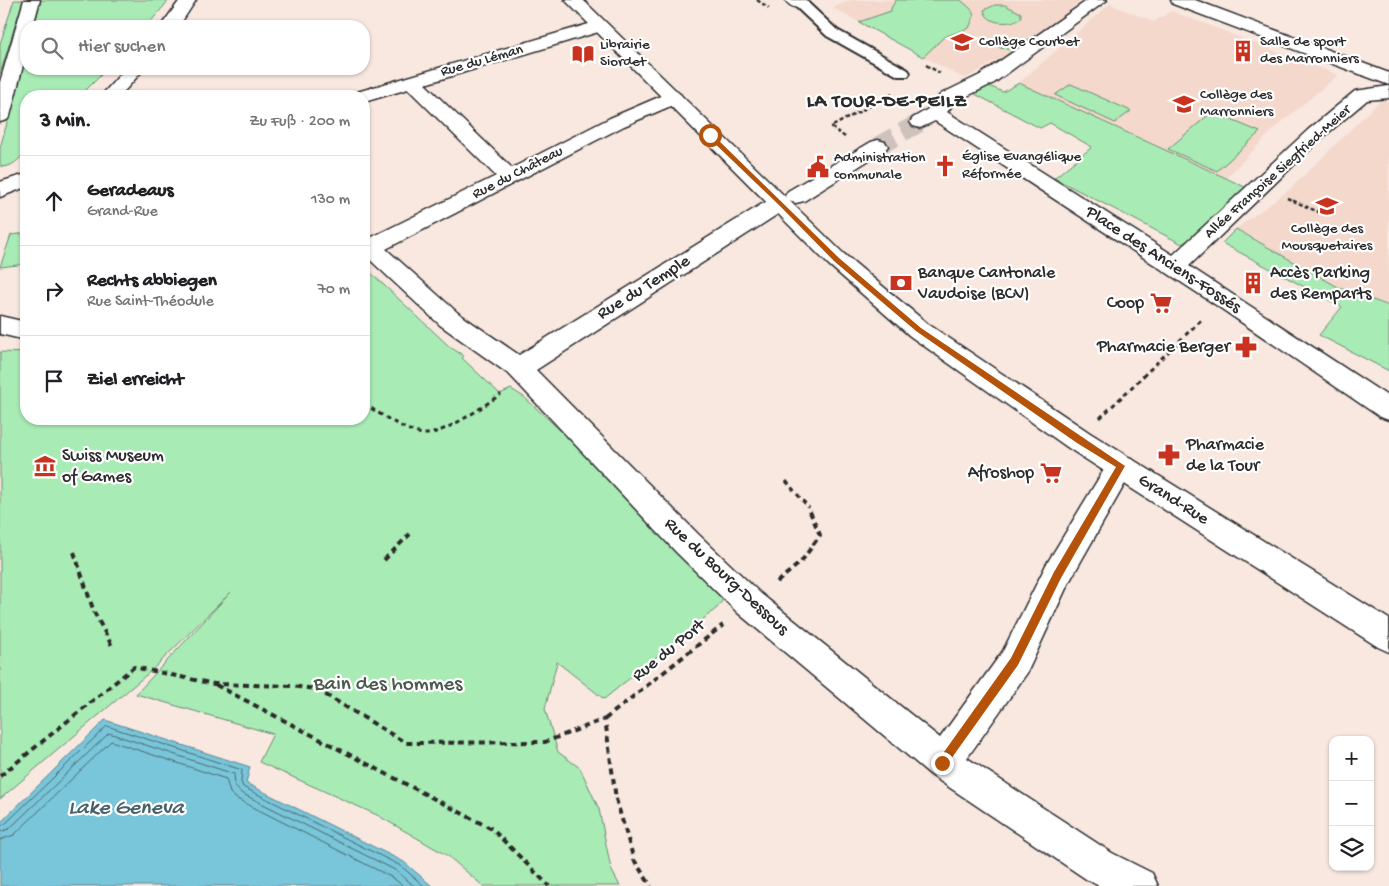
<!DOCTYPE html>
<html lang="de">
<meta charset="utf-8">
<style>
:root{--surface:#fff;--page:#f6f6f6;--text:#202124;--muted:#757577;--line:#e0e0e0}
body{margin:0;font-family:"Gochi Hand",sans-serif;background:var(--page);color:var(--text)}
.controls{position:absolute;right:15px;bottom:15px;display:grid;overflow:hidden;border-radius:10px;box-shadow:0 1px 4px #0004}
.controls button{width:45px;height:45px;display:grid;place-items:center;padding:0;border:0;border-bottom:1px solid var(--line);background:var(--surface);color:var(--text);font:25px sans-serif}
.stop{position:absolute;width:15px;height:15px;margin:-11px;border:4px solid #b45309;border-radius:50%;background:#fff}
.stop.end{background:#b45309;border-color:#fff;box-shadow:0 1px 5px #0008}
.list{margin:0;padding:0;list-style:none}
h2{display:flex;justify-content:space-between;align-items:center;height:65px;margin:0;padding:0 20px;font-size:21px}
h2 small{font-size:16px;font-weight:400;color:var(--muted)}
.list li{display:grid;grid-template-columns:32px 1fr auto;gap:15px;align-items:center;box-sizing:border-box;height:90px;padding:0 20px;border-top:1px solid var(--line)}
.list b{display:block;font-size:19px;white-space:nowrap}
.list p{margin:0;font-size:16px;white-space:nowrap;color:var(--muted)}
.list em{font-size:16px;font-style:normal;color:var(--muted)}
.icon{flex:none;width:28px;height:28px;fill:none;stroke:currentColor;stroke-width:2;stroke-linecap:round;stroke-linejoin:round}
.map{position:relative;flex:none;width:1389px;height:886px;overflow:hidden}
.search{position:absolute;background:var(--surface);box-shadow:0 1px 4px #0004;left:20px;top:20px;width:350px;height:55px;display:flex;align-items:center;gap:12px;box-sizing:border-box;padding:0 18px;border-radius:20px;color:var(--muted);font-size:19px}
.panel{position:absolute;background:var(--surface);box-shadow:0 1px 4px #0004;left:20px;top:90px;width:350px;height:335px;border-radius:20px}
.map>svg:first-child{display:block}
.built{fill:#f3d8cb}
.green{fill:#a8ebb5;stroke:#6a8b70}
.water{fill:#79c5d9;stroke:#5a8793}
.lines{fill:none;stroke-linecap:round;stroke-linejoin:round}
.shore{stroke:#4a6971;stroke-width:1}
.street-tunnel{stroke:#cfc2bc;stroke-width:19;stroke-dasharray:19 9;stroke-linecap:butt}
.lane-casing{stroke:#2b2b2b;stroke-width:4}
.street-casing{stroke:#2b2b2b;stroke-width:3}
.primary-casing{stroke:#2b2b2b;stroke-width:3}
.path-far2{stroke:#2b2b2b;stroke-width:2.5;stroke-dasharray:4 2.5;stroke-linecap:butt}
.path-far1{stroke:#2b2b2b;stroke-width:3;stroke-dasharray:4.5 4;stroke-linecap:butt}
.path{stroke:#2b2b2b;stroke-width:4;stroke-dasharray:6 4.5;stroke-linecap:butt}
.lane{fill:#fff;fill-rule:evenodd}
.street{fill:#fff;fill-rule:evenodd}
.primary{fill:#fff;fill-rule:evenodd}
.route{fill:#b45309}
.labels{text-anchor:middle;dominant-baseline:central;stroke-width:4.5;stroke-linejoin:round;paint-order:stroke}
.far-poi-label{font-size:15px;fill:#2b2b2b;stroke:#fff;text-anchor:start}
.far-street-label{font-size:15px;fill:#2b2b2b;stroke:#fff}
.street-label{font-size:18px;fill:#2b2b2b;stroke:#fff}
.poi-label{font-size:18px;fill:#2b2b2b;stroke:#fff;text-anchor:start}
.far-district-label{font-size:19px;font-weight:bold;letter-spacing:1px;fill:#2b2b2b;stroke:#fff}
.near-park-label{font-size:21px;fill:#4a5b4e;stroke:#fff}
.near-water-label{font-size:22px;font-style:italic;fill:#466168;stroke:#fff}
</style>
<div class="map">
<svg width="1389" height="886" viewBox="0 0 1389 886">
<rect width="100%" height="100%" fill="#f8e8e0"/>
<filter id="ink" filterUnits="userSpaceOnUse"><feTurbulence type="fractalNoise" baseFrequency=".02" numOctaves="2"/><feDisplacementMap in="SourceGraphic" scale="10" xChannelSelector="R" yChannelSelector="G"/><feConvolveMatrix kernelMatrix="1 2 1 2 8 2 1 2 1" color-interpolation-filters="sRGB"/></filter>
<g filter="url(#ink)">
<g class="built">
<polygon points="851,0 1082,0 1041,34 965,79 833,8"/>
<polygon points="1110,4 1154,22 1171,11 1338,75 1277,126 1226,178 1019,83"/>
<polygon points="1382,99 1389,102 1389,305 1338,287 1236,229 1290,189"/>
</g>
<g class="green">
<polygon points="14,0 23,0 0,74 0,44"/>
<polygon points="41,0 169,0 147,26 34,26"/>
<polygon points="896,0 961,0 972,10 974,16 969,28 944,37 923,57 859,22 891,11 891,8"/>
<path d="M995,5H1005L1021,13V18C1011,25 987,25 984,10Z"/>
<polygon points="1002,37 1015,39 1021,45 1014,50 1000,48 994,41"/>
<path d="M26,54V69H107L80,96H26V152C19,159 11,169 0,166V148Z"/>
<polygon points="1019,83 1226,178 1247,188 1199,234 1182,244 1054,178 1092,147 1050,123 1040,128 975,94 989,86 1003,92"/>
<polygon points="1071,84 1131,111 1115,123 1055,95"/>
<polygon points="1212,112 1260,132 1217,171 1168,149"/>
<polygon points="1236,229 1338,287 1389,306 1389,371 1319,335 1342,307 1222,243"/>
<polygon points="26,233 26,264 0,267 11,235"/>
<polygon points="370,272 450,347 464,356 462,358 500,394 511,389 524,397 599,466 722,593 722,601 717,608 604,699 557,662 545,709 558,752 580,768 599,809 611,869 620,886 483,886 448,856 377,815 259,762 273,734 136,694 231,592 152,670 0,799 0,352 26,353 26,419 364,419 364,276"/>
</g>
<polygon class="water" points="105,720 250,767 246,783 404,862 432,886 0,886 0,823"/>
<g class="lines">
<g class="shore">
<polyline points="0,826 5,824 107,726 242,770 241,782 243,787 401,866 424,886"/>
<polyline points="0,832 9,829 109,733 234,774 235,786 241,793 397,871 414,886"/>
<polyline points="0,840 14,835 111,741 226,779 230,793 237,799 393,878 403,886"/>
</g>
<polyline class="street-tunnel" points="878,146 919,123"/>
<g class="lane-casing">
<polygon id="lane" points="801,0 806,1 837,30 908,70 910,73 908,76 898,76 827,36 796,7 794,4 796,1"/>
</g>
<g class="street-casing">
<g id="street">
<polygon points="24,0 40,0 33,26 26,26 26,54 10,116 7,120 0,122 0,82"/>
<polygon points="180,0 196,0 179,26 161,26"/>
<path d="M785,0H806L809,4L807,8C799,10 790,7 785,0Z"/>
<polygon points="1088,0 1107,0 994,83 955,102 947,112 1173,255 1308,130 1355,91 1389,86 1389,98 1367,100 1322,138 1189,266 1389,397 1389,420 1380,417 1216,305 935,121 920,128 913,126 910,122 913,118 928,109 941,94 980,75"/>
<polygon points="1171,0 1195,0 1389,73 1389,85 1173,4"/>
<polygon points="599,21 605,22 608,26 605,30 425,84 512,168 610,118 666,94 673,92 680,94 683,98 680,102 624,126 386,249 458,313 519,355 762,204 770,202 778,204 781,209 778,214 536,370 698,534 760,593 940,738 1003,651 1046,565 1111,458 1121,455 1131,458 1135,466 1068,584 1027,673 967,758 1112,853 1152,873 1158,886 1099,886 1086,879 931,775 738,613 676,552 510,375 440,325 367,257 364,257 364,241 496,176 408,89 364,102 364,96 355,96 357,92"/>
<polygon points="125,69 144,69 120,96 101,96"/>
<polygon points="878,140 885,142 888,146 885,150 804,201 796,203 788,201 785,196 788,191 871,142"/>
<polygon points="26,174 26,187 0,197 0,182"/>
<polygon points="0,316 26,322 26,340 0,334"/>
</g>
</g>
<g class="primary-casing">
<polygon id="primary" points="565,0 583,0 844,254 928,324 1090,433 1389,619 1389,652 1378,647 1070,449 910,336 828,264"/>
</g>
<g class="path-far2">
<polyline points="757,0 769,8"/>
<polyline points="926,65 940,73"/>
<polyline points="845,137 831,127 892,94"/>
<polyline points="1287,198 1323,214"/>
</g>
<g class="path-far1">
<path d="M364,404C378,412 410,435 426,434C446,433 484,406 501,394"/>
<polyline points="1100,418 1203,318"/>
<polyline points="786,481 809,508"/>
</g>
<g class="path">
<polyline points="74,552 94,612 112,646"/>
<polyline points="384,560 410,534"/>
<polyline points="777,582 801,562 820,535 808,507"/>
<polyline points="216,685 492,829 549,886"/>
<polyline points="605,719 723,625"/>
<polyline points="0,776 134,667 214,684 291,686 316,689 406,743 545,742 605,719 616,799 634,860 651,886"/>
</g>
<use href="#lane" class="lane"/>
<use href="#street" class="street"/>
<use href="#primary" class="primary"/>
</g>
</g>
<polygon class="route" points="708,134 712,134 839,258 921,328 1125,466 1061,578 1018,665 946,766 942,768 939,766 937,763 939,759 1011,658 1054,572 1116,467 1077,443 916,331 834,261 780,206 708,137"/>
<defs>
<g id="school-bare" transform="scale(1.725)"><path d="M0-5L7-2L0 1L-7-2ZM-4 1L0 2.5L4 1V4Q0 6-4 4Z" fill="#c8321e" stroke="#fff" stroke-width="2.5" paint-order="stroke"/></g>
<g id="building-bare" transform="scale(1.725)"><path d="M-4-6H4V6H1V3H-1V6H-4ZM-2.5-4.3h1.7v1.8h-1.7ZM.8-4.3h1.7v1.8H.8ZM-2.5-1h1.7V.8h-1.7ZM.8-1h1.7V.8H.8Z" fill="#c8321e" stroke="#fff" stroke-width="2.5" paint-order="stroke"/></g>
<g id="library-bare" transform="scale(1.725)"><path d="M-6-4Q-3-5.5-.7-3.5V5Q-3 3-6 4ZM6-4Q3-5.5 .7-3.5V5Q3 3 6 4Z" fill="#c8321e" stroke="#fff" stroke-width="2.5" paint-order="stroke"/></g>
<g id="church-bare" transform="scale(1.725)"><path d="M-1.2-6h2.4v3.5h3.3v2.4h-3.3V6h-2.4V-.1h-3.3v-2.4h3.3Z" fill="#c8321e" stroke="#fff" stroke-width="2.5" paint-order="stroke"/></g>
<g id="civic-bare" transform="scale(1.725)"><path d="M-.6-6.5H3V-4.5H.6V-3L4-1V1h2V6H-6V1h2V-1L-.6-3ZM-1.2 2.5V6h2.4V2.5Z" fill="#c8321e" stroke="#fff" stroke-width="2.5" paint-order="stroke"/></g>
<g id="bank-bare" transform="scale(1.725)"><path d="M-6-4H6V4H-6ZM0-2.3a2.3 2.3 0 1 0 0 4.6a2.3 2.3 0 1 0 0-4.6Z" fill="#c8321e" stroke="#fff" stroke-width="2.5" paint-order="stroke"/></g>
<g id="supermarket-bare" transform="scale(1.725)"><path d="M-6-5.5h2.5l.6 2H6L4.5 2H-2.5L-4.4-4H-6ZM-1.5 3.2a1.3 1.3 0 1 0 .1 0ZM3 3.2a1.3 1.3 0 1 0 .1 0Z" fill="#c8321e" stroke="#fff" stroke-width="2.5" paint-order="stroke"/></g>
<g id="pharmacy-bare" transform="scale(1.725)"><path d="M-2-6h4v4h4v4h-4v4h-4v-4h-4v-4h4Z" fill="#c8321e" stroke="#fff" stroke-width="2.5" paint-order="stroke"/></g>
<g id="museum-bare" transform="scale(1.725)"><path d="M0-6L6-3V-2H-6V-3ZM-5-1h2V3h-2ZM-1-1h2V3h-2ZM3-1h2V3H3ZM-6 4H6V6H-6Z" fill="#c8321e" stroke="#fff" stroke-width="2.5" paint-order="stroke"/></g>
</defs>
<g fill-rule="evenodd">
<use href="#school-bare" x="962" y="42"/>
<use href="#building-bare" x="1243" y="51"/>
<use href="#library-bare" x="583" y="54"/>
<use href="#school-bare" x="1184" y="104"/>
<use href="#church-bare" x="945" y="166"/>
<use href="#civic-bare" x="818" y="167"/>
<use href="#school-bare" x="1327" y="206"/>
<use href="#bank-bare" x="901" y="283"/>
<use href="#building-bare" x="1253" y="283"/>
<use href="#supermarket-bare" x="1161" y="303"/>
<use href="#pharmacy-bare" x="1246" y="347"/>
<use href="#pharmacy-bare" x="1169" y="455"/>
<use href="#museum-bare" x="45" y="466"/>
<use href="#supermarket-bare" x="1051" y="473"/>
</g>
<g class="labels">
<g class="far-poi-label">
<text x="979" y="42">Collège Courbet</text>
<text x="1260" y="42">Salle de sport<tspan x="1260" dy="17">des Marronniers</tspan></text>
<text x="600" y="45">Librairie<tspan x="600" dy="17">Siordet</tspan></text>
<text x="1200" y="95">Collège des<tspan x="1200" dy="17">Marronniers</tspan></text>
<text x="962" y="157">Église Evangélique<tspan x="962" dy="17">Réformée</tspan></text>
<text x="834" y="158">Administration<tspan x="834" dy="17">communale</tspan></text>
<text x="1327" y="229" text-anchor="middle">Collège des<tspan x="1327" dy="17">Mousquetaires</tspan></text>
</g>
<g class="far-street-label">
<text transform="translate(482 61) rotate(-16)">Rue du Léman</text>
<text transform="translate(1278 172) rotate(-42)">Allée Françoise Siegfried-Meier</text>
<text transform="translate(518 173) rotate(-27)">Rue du Château</text>
</g>
<g class="street-label">
<text transform="translate(1163 260) rotate(33)">Place des Anciens-Fossés</text>
<text transform="translate(644 288) rotate(-32)">Rue du Temple</text>
<text transform="translate(1173 500) rotate(32)">Grand-Rue</text>
<text transform="translate(726 577) rotate(43)">Rue du Bourg-Dessous</text>
<text transform="translate(669 651) rotate(-39)">Rue du Port</text>
</g>
<g class="poi-label">
<text x="918" y="273">Banque Cantonale<tspan x="918" dy="21">Vaudoise (BCV)</tspan></text>
<text x="1270" y="273">Accès Parking<tspan x="1270" dy="21">des Remparts</tspan></text>
<text x="1144" y="303" text-anchor="end">Coop</text>
<text x="1230" y="347" text-anchor="end">Pharmacie Berger</text>
<text x="1186" y="445">Pharmacie<tspan x="1186" dy="21">de la Tour</tspan></text>
<text x="62" y="456">Swiss Museum<tspan x="62" dy="21">of Games</tspan></text>
<text x="1034" y="473" text-anchor="end">Afroshop</text>
</g>
<g class="far-district-label">
<text x="887" y="102">LA TOUR-DE-PEILZ</text>
</g>
<g class="near-park-label">
<text x="388" y="685">Bain des hommes</text>
</g>
<g class="near-water-label">
<text x="126" y="809">Lake Geneva</text>
</g>
</g>
</svg>
<div class="controls">
<button>+</button>
<button>−</button>
<button><svg class="icon" aria-label="layers" viewBox="0 0 24 24"><path d="M12 4l9 5-9 5-9-5zM3 14l9 5 9-5"/></svg></button>
</div>
<div class="stop" style="left:710px;top:135px"></div>
<div class="stop end" style="left:942px;top:763px"></div>
<div class="search"><svg class="icon" aria-label="search" viewBox="0 0 24 24"><circle cx="10" cy="10" r="6"/><path d="M15 15l6 6"/></svg>Hier suchen</div>
<section class="panel">
<h2>3 Min.<small>Zu Fuß · 200 m</small></h2>
<ul class="list">
<li><svg class="icon" aria-label="ahead" viewBox="0 0 24 24"><path d="M12 20V5M6 11l6-6 6 6"/></svg><div><b>Geradeaus</b><p>Grand-Rue</p></div><em>130 m</em></li>
<li><svg class="icon" aria-label="right" viewBox="0 0 24 24"><path d="M7 20v-9h11M14 6l5 5-5 5"/></svg><div><b>Rechts abbiegen</b><p>Rue Saint-Théodule</p></div><em>70 m</em></li>
<li><svg class="icon" aria-label="arrive" viewBox="0 0 24 24"><path d="M6 21V4h12l-3 4 3 4H6"/></svg><div><b>Ziel erreicht</b></div></li>
</ul>
</section>
</div>
